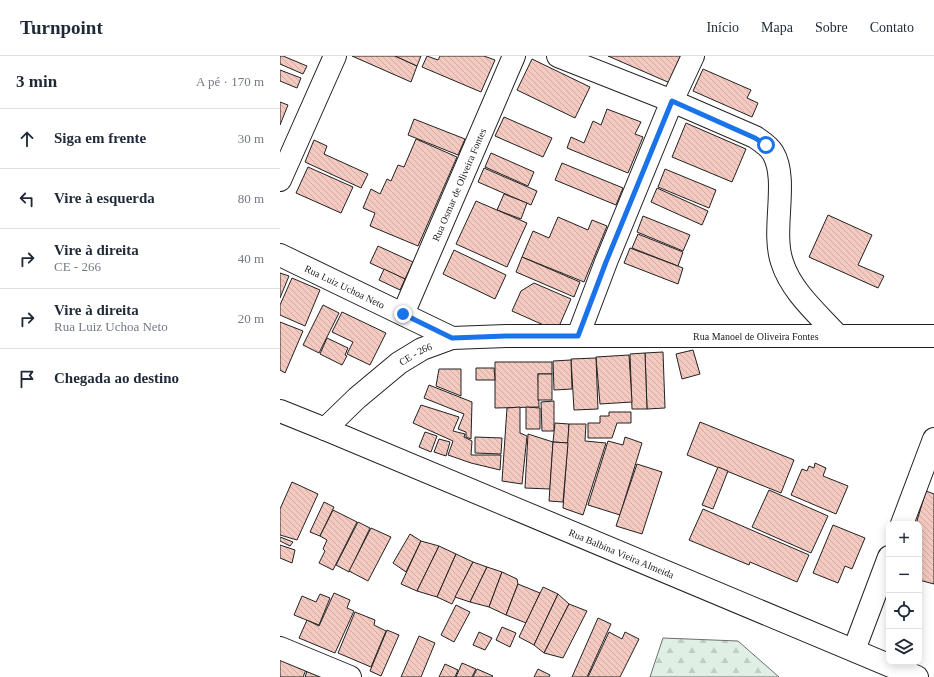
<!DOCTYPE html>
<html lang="pt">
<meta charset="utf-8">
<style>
:root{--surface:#fff;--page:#f6f6f7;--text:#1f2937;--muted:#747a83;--line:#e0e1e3}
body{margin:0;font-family:"Times New Roman",serif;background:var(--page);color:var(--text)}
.controls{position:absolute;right:12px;bottom:12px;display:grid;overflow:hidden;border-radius:8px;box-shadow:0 2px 10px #0003}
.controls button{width:36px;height:36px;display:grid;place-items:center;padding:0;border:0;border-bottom:1px solid var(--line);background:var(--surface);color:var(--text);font:20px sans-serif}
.stop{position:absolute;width:12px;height:12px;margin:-9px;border:3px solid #1a73e8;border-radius:50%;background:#fff}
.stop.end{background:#1a73e8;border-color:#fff;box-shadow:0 1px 4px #0008}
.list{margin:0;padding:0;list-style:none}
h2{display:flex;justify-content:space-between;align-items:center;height:52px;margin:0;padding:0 16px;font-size:17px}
h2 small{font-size:13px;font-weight:400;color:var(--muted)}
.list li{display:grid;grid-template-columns:26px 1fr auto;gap:12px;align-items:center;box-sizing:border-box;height:60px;padding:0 16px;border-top:1px solid var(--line)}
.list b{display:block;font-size:15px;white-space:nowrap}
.list p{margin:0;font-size:13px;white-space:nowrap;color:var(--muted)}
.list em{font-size:13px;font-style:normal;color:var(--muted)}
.icon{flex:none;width:22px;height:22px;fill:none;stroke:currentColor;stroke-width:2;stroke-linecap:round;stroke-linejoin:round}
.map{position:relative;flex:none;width:654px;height:621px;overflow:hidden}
header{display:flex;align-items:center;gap:24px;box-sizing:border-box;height:56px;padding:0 20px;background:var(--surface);border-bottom:1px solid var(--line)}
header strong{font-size:19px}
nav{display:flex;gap:22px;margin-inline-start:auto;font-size:14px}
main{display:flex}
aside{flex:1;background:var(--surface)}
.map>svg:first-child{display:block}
.forest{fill:url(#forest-firs);stroke:#6f6f6f}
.building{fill:url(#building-back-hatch);stroke:#222}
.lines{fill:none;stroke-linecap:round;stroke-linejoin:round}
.minor-casing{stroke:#222;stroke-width:24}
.major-casing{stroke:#222;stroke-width:24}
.minor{stroke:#fff;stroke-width:22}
.major{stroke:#fff;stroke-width:22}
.route{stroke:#1a73e8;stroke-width:5}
.labels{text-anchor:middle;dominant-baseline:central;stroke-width:3;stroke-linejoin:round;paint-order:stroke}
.street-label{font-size:10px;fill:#222;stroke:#fff}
</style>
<header>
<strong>Turnpoint</strong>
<nav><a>Início</a><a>Mapa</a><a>Sobre</a><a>Contato</a></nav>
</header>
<main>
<aside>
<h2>3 min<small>A pé · 170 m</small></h2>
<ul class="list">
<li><svg class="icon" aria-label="ahead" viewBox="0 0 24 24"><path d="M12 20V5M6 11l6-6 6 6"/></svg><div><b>Siga em frente</b></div><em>30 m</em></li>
<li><svg class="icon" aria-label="left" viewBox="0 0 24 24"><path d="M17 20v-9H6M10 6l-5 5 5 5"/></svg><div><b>Vire à esquerda</b></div><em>80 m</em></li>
<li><svg class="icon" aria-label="right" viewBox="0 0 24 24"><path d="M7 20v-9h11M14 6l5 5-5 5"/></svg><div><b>Vire à direita</b><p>CE - 266</p></div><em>40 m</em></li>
<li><svg class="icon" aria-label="right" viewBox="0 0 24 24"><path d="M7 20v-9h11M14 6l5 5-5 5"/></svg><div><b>Vire à direita</b><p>Rua Luiz Uchoa Neto</p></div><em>20 m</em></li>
<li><svg class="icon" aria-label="arrive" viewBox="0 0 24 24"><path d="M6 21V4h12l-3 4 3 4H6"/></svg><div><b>Chegada ao destino</b></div></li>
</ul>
</aside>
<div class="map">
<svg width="654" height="621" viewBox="0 0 654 621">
<defs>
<pattern id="forest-firs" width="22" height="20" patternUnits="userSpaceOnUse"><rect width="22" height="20" fill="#e0efe3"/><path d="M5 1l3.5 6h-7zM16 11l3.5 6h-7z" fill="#c0cdc2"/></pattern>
<pattern id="building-back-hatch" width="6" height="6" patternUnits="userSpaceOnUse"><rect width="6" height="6" fill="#f3c9c0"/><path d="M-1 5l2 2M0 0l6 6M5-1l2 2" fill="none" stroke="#d0aca5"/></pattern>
</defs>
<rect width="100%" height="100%" fill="#fff"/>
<polygon class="forest" points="383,582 458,585 499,621 370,621"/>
<g class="building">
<polygon points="0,0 3,0 27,10 23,18 0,8"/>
<polygon points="72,0 115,0 137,10 131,26"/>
<polygon points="115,0 141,0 137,10"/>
<polygon points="147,0 158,4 160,0 204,0 215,4 201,36 142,11"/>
<polygon points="328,0 402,0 390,27"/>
<polygon points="252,3 310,31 295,62 237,34"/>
<polygon points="423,13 471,34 467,42 478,47 472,61 413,35"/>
<polygon points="0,14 21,22 17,32 0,25"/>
<polygon points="0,46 8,49 0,69"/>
<polygon points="327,53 361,66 355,78 363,81 348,117 287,92 291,81 304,87 313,65 321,69"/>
<polygon points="224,61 272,82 263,101 215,80"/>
<polygon points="134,63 185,83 178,99 128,79"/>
<polygon points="406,67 466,93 452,126 392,101"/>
<polygon points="136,83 177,101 138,190 90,170 95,157 83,152 91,133 100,138 107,123 111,125 118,109 124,111"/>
<polygon points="34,84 47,90 44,98 88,118 81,132 25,106"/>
<polygon points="211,97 254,116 248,130 205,111"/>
<polygon points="282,107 343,132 336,149 275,124"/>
<polygon points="28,111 73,131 61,157 16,137"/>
<polygon points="204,112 257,135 251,149 198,126"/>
<polygon points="385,113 436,134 429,152 378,131"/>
<polygon points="377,132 428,155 422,169 371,146"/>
<polygon points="224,138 247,147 241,163 217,154"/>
<polygon points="196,145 247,167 227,211 176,188"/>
<polygon points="548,159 592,179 578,209 604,220 598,232 529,201"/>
<polygon points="363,160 410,179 403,195 357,176"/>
<polygon points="278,161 308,174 312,164 327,170 304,226 242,201 253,175 269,182"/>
<polygon points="358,178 403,196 398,210 352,192"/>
<polygon points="98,190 133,206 125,223 90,207"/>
<polygon points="350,192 403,212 398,228 344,207"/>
<polygon points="174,194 226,219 215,243 163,218"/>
<polygon points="242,201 300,226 294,241 236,216"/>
<polygon points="104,213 125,223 120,234 99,224"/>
<polygon points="0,217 9,220 0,242"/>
<polygon points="12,222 40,234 25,270 0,259 0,249"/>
<polygon points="254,227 291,243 277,275 232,255 241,235"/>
<polygon points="43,249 59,257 39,297 23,289"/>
<polygon points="62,256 106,277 90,309 67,298 73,286 52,276"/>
<polygon points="0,266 23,275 5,317 0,314"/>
<polygon points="47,282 68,292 65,299 67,300 62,309 40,298"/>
<polygon points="413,294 420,318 402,323 396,298"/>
<polygon points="383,296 385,352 367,353 365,297"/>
<polygon points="365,297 367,353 352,353 350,298"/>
<polygon points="349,299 352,346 320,348 316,301"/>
<polygon points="316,302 318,353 294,354 291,303"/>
<polygon points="291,304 292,333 274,334 273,305"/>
<polygon points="215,306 272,306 272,318 258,318 259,351 215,352"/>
<polygon points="196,312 214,312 215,324 196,324"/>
<polygon points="159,313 181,313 181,340 156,330"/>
<rect x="258" y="318" width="14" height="26"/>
<polygon points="149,329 192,346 191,383 186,381 186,376 178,373 184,358 144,342"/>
<polygon points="274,345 274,375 262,375 261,346"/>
<polygon points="141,349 179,361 173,375 185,378 184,381 192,385 191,399 221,399 220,414 191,407 168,399 173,385 133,367"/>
<polygon points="240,351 240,377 247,380 242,428 222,425 227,352"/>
<polygon points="246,351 260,352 260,373 246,373"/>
<polygon points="329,356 351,356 351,367 337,367 332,382 308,382 308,367 320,367 320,360 329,360"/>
<polygon points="420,366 514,404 501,437 407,399"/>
<polygon points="275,367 289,368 288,387 273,386"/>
<polygon points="289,368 306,368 305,385 326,387 303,459 283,452"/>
<polygon points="145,376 157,380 151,396 139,391"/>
<polygon points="248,378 273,386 270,433 245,432"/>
<polygon points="195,381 222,382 221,398 195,397"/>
<polygon points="345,381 362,387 340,459 308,449 328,385 343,389"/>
<polygon points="159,383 170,386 166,400 154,396"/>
<polygon points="273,386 288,387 283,446 269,445"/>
<polygon points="535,407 546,412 543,420 568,430 556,458 511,439 522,413 527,415 529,410 534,412"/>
<polygon points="357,408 382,416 362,478 336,470"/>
<polygon points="438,411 448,415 433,453 422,449"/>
<polygon points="12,426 38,438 17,484 0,479 0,453"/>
<polygon points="489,434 548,460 531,497 472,471"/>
<polygon points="646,435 654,438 654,528 639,524 639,468 636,468"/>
<polygon points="44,446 54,451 40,480 30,476"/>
<polygon points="423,453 529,499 517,526 470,506 469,509 409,484"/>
<polygon points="53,454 77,466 53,514 39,507 45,495 43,493 47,484 40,480"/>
<polygon points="78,466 90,472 69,516 56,509"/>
<polygon points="553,469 585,482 572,513 565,510 558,527 533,517"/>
<polygon points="91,472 111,481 88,525 69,515"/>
<polygon points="130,478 141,485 126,516 113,507"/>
<polygon points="0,481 13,486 10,490 0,485"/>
<polygon points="141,485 159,490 137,535 121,528"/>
<polygon points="0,489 15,494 12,507 0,502"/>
<polygon points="159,490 176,498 157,541 137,535"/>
<polygon points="176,498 193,506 172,548 157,541"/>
<polygon points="193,506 207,511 190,546 175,541"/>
<polygon points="207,511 222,516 209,551 190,546"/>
<polygon points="222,516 237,523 238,528 226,559 209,551"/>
<polygon points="238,528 260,537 246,567 226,559"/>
<polygon points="263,531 278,538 254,589 239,581"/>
<polygon points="54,537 70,544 67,552 74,555 55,597 19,582 27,564 39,570"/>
<polygon points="40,538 50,542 39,569 14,559 22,540 36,546"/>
<polygon points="278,538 289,548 264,597 254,589"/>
<polygon points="289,548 307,555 283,602 264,597"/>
<polygon points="176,549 190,556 174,586 161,579"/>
<polygon points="75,556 95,564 94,569 106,575 91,611 58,597"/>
<polygon points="318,562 331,568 307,621 292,621"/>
<polygon points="222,571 236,577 230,591 216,584"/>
<polygon points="107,574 119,579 101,620 90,615"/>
<polygon points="199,576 212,582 205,594 193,589"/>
<polygon points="329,576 342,583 345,576 359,583 340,621 308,621"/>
<polygon points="139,580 155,587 141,621 121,621"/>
<polygon points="0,598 26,614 23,621 0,621"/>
<polygon points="182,607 196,613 192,621 176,621"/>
<polygon points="165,608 178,614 175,621 159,621"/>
<polygon points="29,610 55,621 25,621"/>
<polygon points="197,613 213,620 212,621 193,621"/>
<polygon points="258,613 270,619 269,621 254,621"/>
</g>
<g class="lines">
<g class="minor-casing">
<g id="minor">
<polyline points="278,0 392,45 326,206 298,280"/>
<path d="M413,0L392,45L475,81C482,86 489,90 493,97C509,124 491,174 502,206C511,235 537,257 557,279"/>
<polyline points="0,124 55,0"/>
<path id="s1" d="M0,199L172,282"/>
<path id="s2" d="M123,258L234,0"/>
<path id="s3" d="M45,373L77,342L119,307L142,293L172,282L226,280H654"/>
<polyline points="622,468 654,383"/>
<polyline points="0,592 70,621"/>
<polyline points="574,594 609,501"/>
</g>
</g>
<g class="major-casing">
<g id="major">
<path id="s4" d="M0,355L45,373L637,621"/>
</g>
</g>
<use href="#minor" class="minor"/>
<use href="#major" class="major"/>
</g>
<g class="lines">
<polyline class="route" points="123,258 172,282 226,280 298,280 326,206 392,45 475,82 486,89"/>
</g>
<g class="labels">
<g class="street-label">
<text stroke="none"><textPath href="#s2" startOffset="141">Rua Osmar de Oliveira Fontes</textPath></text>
<text stroke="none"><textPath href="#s1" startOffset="72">Rua Luiz Uchoa Neto</textPath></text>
<text stroke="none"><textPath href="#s3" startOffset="462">Rua Manoel de Oliveira Fontes</textPath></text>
<text stroke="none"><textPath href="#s3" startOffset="118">CE - 266</textPath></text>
<text stroke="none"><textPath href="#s4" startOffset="370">Rua Balbina Vieira Almeida</textPath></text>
</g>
</g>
</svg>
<div class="controls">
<button>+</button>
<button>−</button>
<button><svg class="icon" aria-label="locate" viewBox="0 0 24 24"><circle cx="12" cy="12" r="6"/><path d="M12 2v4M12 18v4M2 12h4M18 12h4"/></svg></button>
<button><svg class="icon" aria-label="layers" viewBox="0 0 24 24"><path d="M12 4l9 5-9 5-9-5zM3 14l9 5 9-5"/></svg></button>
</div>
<div class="stop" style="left:486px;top:89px"></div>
<div class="stop end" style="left:123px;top:258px"></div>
</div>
</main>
